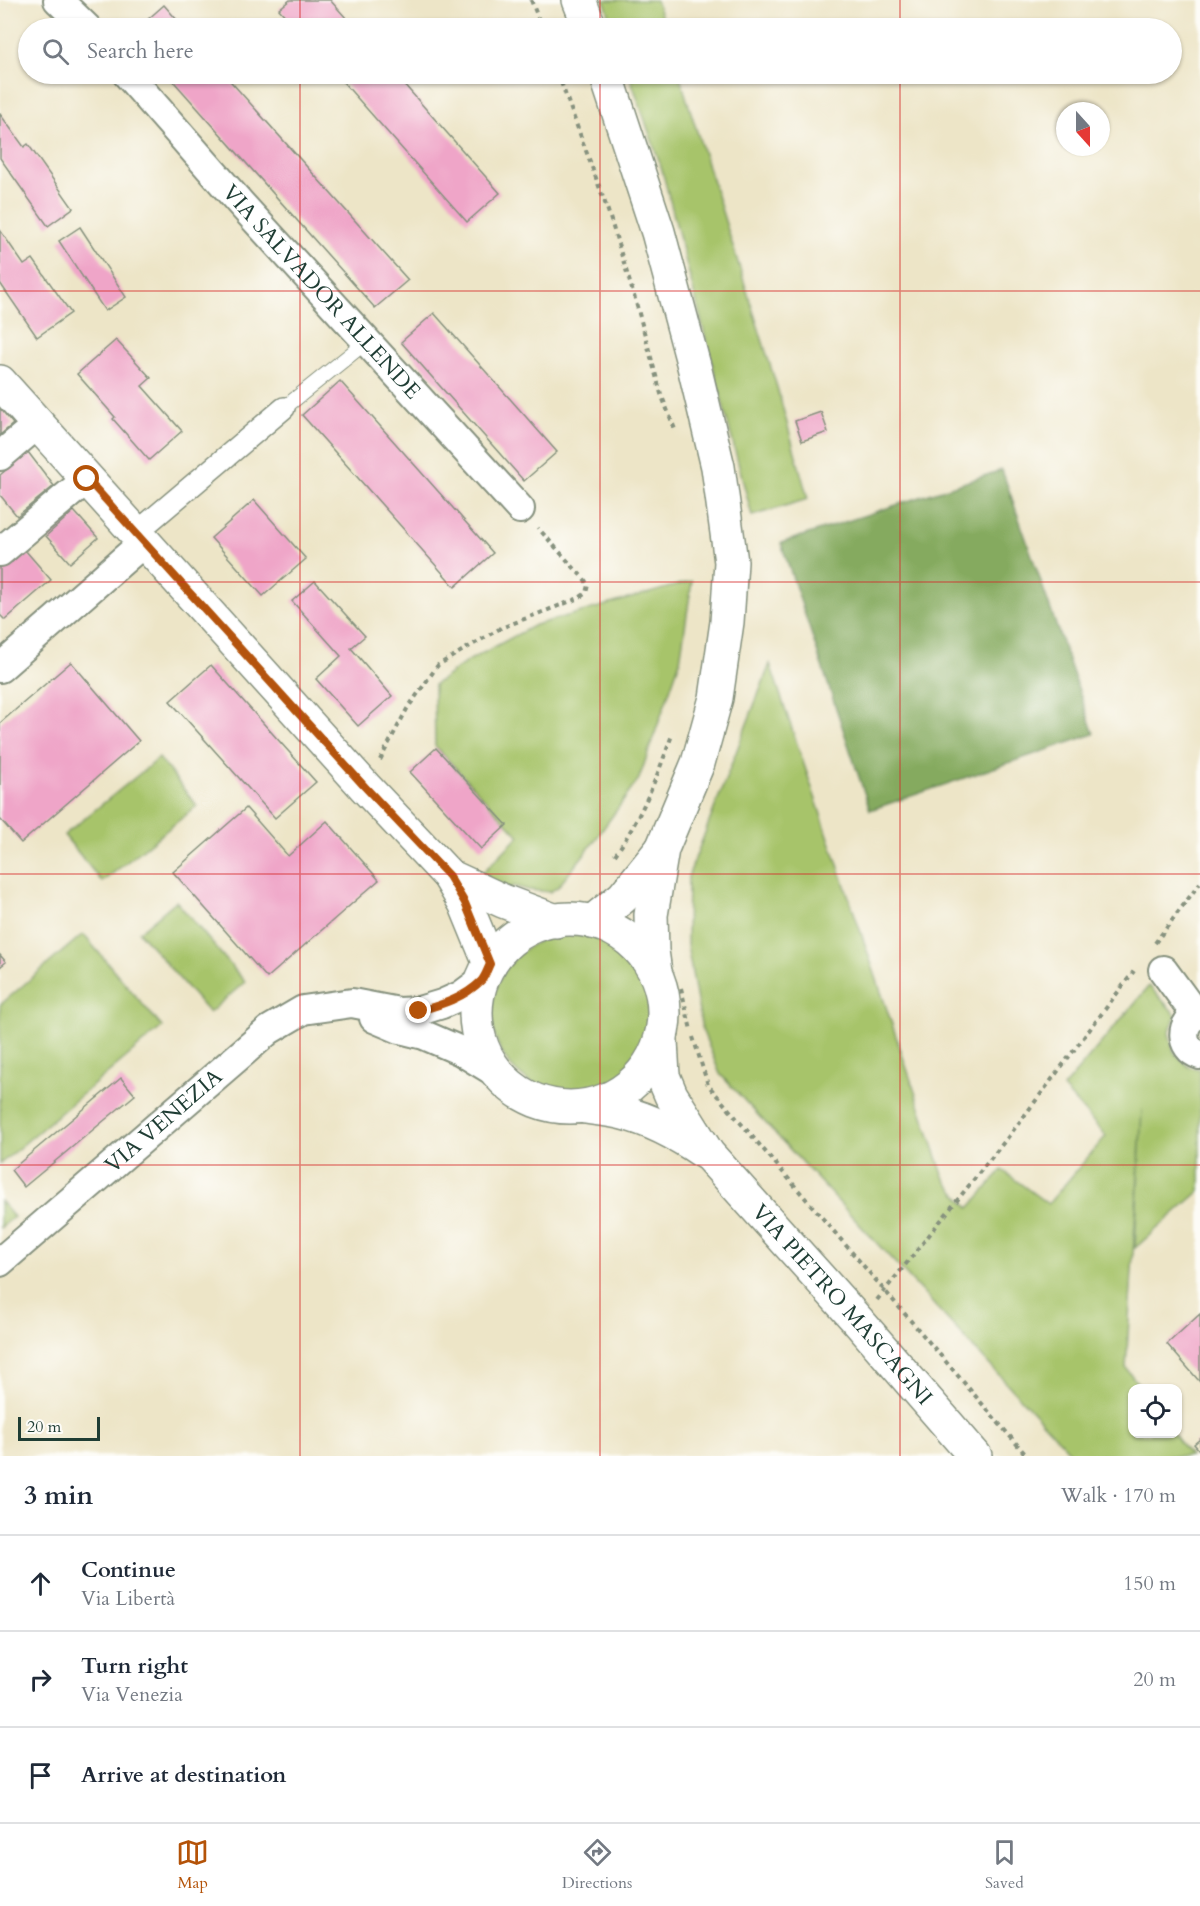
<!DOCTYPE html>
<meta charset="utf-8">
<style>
:root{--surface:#fff;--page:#f2f2f3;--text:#1f2937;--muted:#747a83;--line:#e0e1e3;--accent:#b45309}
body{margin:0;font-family:Cardo,serif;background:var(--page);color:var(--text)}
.controls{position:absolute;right:18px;bottom:18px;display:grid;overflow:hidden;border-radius:12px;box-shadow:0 2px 4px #0004}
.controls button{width:54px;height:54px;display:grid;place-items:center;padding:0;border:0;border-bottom:2px solid var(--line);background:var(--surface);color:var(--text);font:30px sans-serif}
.compass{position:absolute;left:1056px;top:102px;width:54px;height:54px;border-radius:50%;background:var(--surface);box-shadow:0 2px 4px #0004;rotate:159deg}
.scale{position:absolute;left:18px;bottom:15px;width:82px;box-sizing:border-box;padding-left:6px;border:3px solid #1f3d34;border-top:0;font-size:16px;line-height:21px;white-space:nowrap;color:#1f3d34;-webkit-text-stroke:4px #fdfcf7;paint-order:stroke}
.stop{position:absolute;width:18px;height:18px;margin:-14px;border:4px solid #b45309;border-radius:50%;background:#fff}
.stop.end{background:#b45309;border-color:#fff;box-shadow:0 2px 6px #0008}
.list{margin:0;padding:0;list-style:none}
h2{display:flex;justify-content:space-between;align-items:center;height:78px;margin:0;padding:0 24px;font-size:26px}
h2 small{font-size:20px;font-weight:400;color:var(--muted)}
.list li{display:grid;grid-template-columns:39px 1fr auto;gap:18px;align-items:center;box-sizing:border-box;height:96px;padding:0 24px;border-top:2px solid var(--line)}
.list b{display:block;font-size:22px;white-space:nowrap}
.list p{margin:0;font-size:20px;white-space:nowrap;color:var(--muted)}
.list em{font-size:20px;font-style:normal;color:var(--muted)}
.icon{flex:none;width:33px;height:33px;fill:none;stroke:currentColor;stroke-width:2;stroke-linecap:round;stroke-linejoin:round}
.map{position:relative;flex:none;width:1200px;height:1456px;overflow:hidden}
.search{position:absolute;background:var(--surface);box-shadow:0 2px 4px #0004;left:18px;right:18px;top:18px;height:66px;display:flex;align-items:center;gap:15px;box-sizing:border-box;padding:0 21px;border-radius:33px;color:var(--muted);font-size:22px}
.sheet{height:366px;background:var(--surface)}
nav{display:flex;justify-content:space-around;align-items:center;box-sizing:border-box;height:84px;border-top:2px solid var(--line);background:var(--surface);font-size:16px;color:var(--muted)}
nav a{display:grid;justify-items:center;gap:3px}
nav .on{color:var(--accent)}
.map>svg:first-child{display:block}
.green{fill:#a7c46b;stroke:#638050;stroke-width:1.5}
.forest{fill:#85aa5f;stroke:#52744a;stroke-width:1.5}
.building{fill:#efa5c8}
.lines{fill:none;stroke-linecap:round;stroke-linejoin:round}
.service-casing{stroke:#86917e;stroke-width:16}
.pedestrian-casing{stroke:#86917e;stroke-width:24}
.minor-casing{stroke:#86917e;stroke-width:32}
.tertiary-casing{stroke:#86917e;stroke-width:36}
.secondary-casing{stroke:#86917e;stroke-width:36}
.path{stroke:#86917e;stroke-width:4;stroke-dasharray:4.5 4.5;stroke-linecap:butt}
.service{stroke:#fff;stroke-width:14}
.pedestrian{stroke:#fff;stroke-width:21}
.minor{stroke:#fff;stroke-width:28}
.tertiary{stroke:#fff;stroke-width:33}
.secondary{stroke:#fff;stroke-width:33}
.route{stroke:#b45309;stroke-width:8}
.grid{fill:none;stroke:#d62828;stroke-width:1.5;stroke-opacity:0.55}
.labels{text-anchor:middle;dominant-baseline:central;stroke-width:4.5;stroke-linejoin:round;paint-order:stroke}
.street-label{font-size:22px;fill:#1f3d34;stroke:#fdfcf7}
</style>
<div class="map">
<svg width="1200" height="1456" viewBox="0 0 1200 1456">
<rect width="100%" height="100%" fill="#fdfcf7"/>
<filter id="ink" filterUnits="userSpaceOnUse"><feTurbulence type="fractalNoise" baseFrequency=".0167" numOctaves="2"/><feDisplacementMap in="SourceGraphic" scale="12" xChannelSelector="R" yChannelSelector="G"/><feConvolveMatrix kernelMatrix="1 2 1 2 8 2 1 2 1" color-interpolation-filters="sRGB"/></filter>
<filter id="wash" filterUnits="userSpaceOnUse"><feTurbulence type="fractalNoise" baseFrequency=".008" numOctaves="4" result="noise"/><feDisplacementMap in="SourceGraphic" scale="24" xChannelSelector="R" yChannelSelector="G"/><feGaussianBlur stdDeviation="1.35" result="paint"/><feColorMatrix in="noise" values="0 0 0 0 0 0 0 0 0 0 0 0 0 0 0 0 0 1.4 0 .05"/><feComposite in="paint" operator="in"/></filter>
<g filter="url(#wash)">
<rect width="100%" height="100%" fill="#ede5c7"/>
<g class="green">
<polygon points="604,0 656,0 665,28 614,28"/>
<polygon points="629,74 679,74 777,387 808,499 752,516 662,170"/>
<polygon points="692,581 680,661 639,779 590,847 558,887 550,892 529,890 513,886 504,893 478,877 519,836 435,746 434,685 468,661 535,625"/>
<polygon points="770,664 943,1175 949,1185 969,1208 1002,1170 1048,1204 1106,1136 1063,1088 1149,986 1176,1015 1169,1033 1174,1052 1189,1067 1200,1069 1200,1191 1135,1248 1142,1109 1126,1368 1141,1388 1132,1388 1132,1434 1174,1434 1190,1456 1074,1456 720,1074 702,1029 687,945 688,877"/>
<polygon points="159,758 197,806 102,882 64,835"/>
<polygon points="176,901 245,982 209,1013 139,932"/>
<polygon points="83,934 162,1027 0,1164 0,1005"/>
<circle cx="572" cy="1014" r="80"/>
<polygon points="0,1201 14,1217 0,1228"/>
</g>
<polygon class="forest" points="1002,470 1094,734 870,810 781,543"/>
<g id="blocks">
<g class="building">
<polygon points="290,0 330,0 355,28 296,28 279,9"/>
<polygon points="164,5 184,28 138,28"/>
<polygon points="167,74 224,74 408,280 375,308"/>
<polygon points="336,74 395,74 500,193 467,222"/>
<polygon points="0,114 24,147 28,144 73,208 48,226 0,158"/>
<polygon points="80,227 126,297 105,311 59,241"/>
<polygon points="0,230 24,265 33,259 71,313 37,337 0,283"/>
<polygon points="434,313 557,452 524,481 401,342"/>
<polygon points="116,340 151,378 142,386 182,431 149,460 113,419 115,417 77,374"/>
<polygon points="340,381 493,553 455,587 302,415"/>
<polygon points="0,408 13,424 0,435"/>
<polygon points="821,412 828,432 802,441 795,421"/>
<polygon points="28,452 54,486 17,516 0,495 0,475"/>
<polygon points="254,500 306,559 263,596 211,538"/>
<polygon points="74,511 98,538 70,563 46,536"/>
<polygon points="25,550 51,580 5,620 0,615 0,561 7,555 12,562"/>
<polygon points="315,581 365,636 351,648 392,696 358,726 316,679 341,656 292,601"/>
<polygon points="71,662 139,741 21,843 0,819 0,723"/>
<polygon points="211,665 316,782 275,818 170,701"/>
<polygon points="436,748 507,825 481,849 410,772"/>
<polygon points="246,808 288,856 327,821 379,880 267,978 173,872"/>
<polygon points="0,955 6,962 0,967"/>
<polygon points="121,1078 135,1095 24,1187 11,1170"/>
<polygon points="1200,1314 1200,1382 1167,1344"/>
<polygon points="1200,1439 1200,1451 1194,1444"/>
</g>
</g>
</g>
<g filter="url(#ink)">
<use href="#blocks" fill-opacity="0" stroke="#86917e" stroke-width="1.5"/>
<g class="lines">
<g class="service-casing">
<polyline id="service" points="284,408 366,342"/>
</g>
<g class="pedestrian-casing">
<polyline id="pedestrian" points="136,533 284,408"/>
</g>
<g class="minor-casing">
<g id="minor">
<polyline points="58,0 87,28"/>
<path id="s1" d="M127,74L241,204L520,509"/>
<polyline points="0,456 38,424"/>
<polyline points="0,552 87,479"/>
<polyline points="0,668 144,542"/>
<polyline points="1163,970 1196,1015"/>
<path d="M1200,1014C1179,1020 1179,1049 1200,1055"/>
<polyline points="374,1018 400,1029 424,1035 461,1051 497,1073"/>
<path id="s2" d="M0,1262L269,1030L303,1010L352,1003L399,1012L419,1011L442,1004L462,995L482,980"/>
</g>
</g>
<g class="tertiary-casing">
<g id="tertiary">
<polyline points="0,382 365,787 449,876 465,903 490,964"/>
<polyline points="449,876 503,901 556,921"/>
</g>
</g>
<g class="secondary-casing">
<g id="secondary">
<polyline points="579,0 590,28"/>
<polyline points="606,74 658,232 694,366 718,467 731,562 727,622 716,698 698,763 662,849 651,915 652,951 655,972"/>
<circle cx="570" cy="1013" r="94"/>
<polyline points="592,922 623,897 661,850"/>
<path id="s3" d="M661,1041L663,1076L671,1095L708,1154L858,1321L975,1456"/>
<path d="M585,1107C598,1109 611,1110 623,1113C652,1120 679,1135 704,1152"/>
</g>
</g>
<g class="path">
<polyline points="531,0 542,28"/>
<polyline points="558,74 608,211 635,299 661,394 676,432"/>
<polyline points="380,760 407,709 438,665 501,628 579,598 586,593 588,585 585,580 538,528"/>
<path d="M615,855C640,820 658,775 672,735"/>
<polyline points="1155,943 1200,883"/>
<polyline points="681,988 691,1030"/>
<polyline points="693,1037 708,1085 1027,1456"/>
<polyline points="877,1300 1012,1132 1134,971"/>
</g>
<use href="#service" class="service"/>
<use href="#pedestrian" class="pedestrian"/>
<use href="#minor" class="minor"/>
<use href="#tertiary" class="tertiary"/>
<use href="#secondary" class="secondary"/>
</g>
</g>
<g class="lines" filter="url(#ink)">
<path class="route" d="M87,479L365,787L449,876L465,903L490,964C487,970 485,977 481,981C464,998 441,1005 419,1011"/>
</g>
<path class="grid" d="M300,0V28M600,0V28M900,0V28M300,74V1456M600,74V1456M900,74V1456M0,291H1200M0,582H1200M0,874H1200M0,1165H1200"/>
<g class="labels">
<g class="street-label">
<text stroke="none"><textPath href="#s1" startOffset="292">VIA SALVADOR ALLENDE</textPath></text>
<text stroke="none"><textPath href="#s2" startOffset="216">VIA VENEZIA</textPath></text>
<text stroke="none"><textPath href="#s3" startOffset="327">VIA PIETRO MASCAGNI</textPath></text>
</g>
</g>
</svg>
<div class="controls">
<button><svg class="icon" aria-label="locate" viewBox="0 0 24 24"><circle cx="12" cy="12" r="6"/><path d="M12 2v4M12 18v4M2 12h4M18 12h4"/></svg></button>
</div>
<svg class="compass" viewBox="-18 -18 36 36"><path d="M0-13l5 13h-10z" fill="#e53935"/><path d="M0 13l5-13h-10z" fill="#747a83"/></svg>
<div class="scale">20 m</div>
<div class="stop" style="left:87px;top:479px"></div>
<div class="stop end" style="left:419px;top:1011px"></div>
<div class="search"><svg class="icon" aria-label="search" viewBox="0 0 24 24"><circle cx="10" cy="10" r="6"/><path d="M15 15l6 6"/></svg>Search here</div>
</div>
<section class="sheet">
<h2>3 min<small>Walk · 170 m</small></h2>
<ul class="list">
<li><svg class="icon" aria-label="ahead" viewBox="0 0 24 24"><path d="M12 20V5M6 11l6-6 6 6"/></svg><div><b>Continue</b><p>Via Libertà</p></div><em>150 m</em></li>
<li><svg class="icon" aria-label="right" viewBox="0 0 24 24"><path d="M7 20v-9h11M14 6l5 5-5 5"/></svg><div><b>Turn right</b><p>Via Venezia</p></div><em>20 m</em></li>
<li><svg class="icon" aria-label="arrive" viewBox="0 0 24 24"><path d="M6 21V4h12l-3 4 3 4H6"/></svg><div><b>Arrive at destination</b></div></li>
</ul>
</section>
<nav>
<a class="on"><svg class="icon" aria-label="map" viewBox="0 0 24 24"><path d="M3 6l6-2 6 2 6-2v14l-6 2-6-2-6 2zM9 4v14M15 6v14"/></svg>Map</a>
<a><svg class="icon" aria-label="directions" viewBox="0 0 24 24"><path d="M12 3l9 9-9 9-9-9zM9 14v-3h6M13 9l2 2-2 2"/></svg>Directions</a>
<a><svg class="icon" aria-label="saved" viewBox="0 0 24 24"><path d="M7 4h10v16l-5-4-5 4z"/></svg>Saved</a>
</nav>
